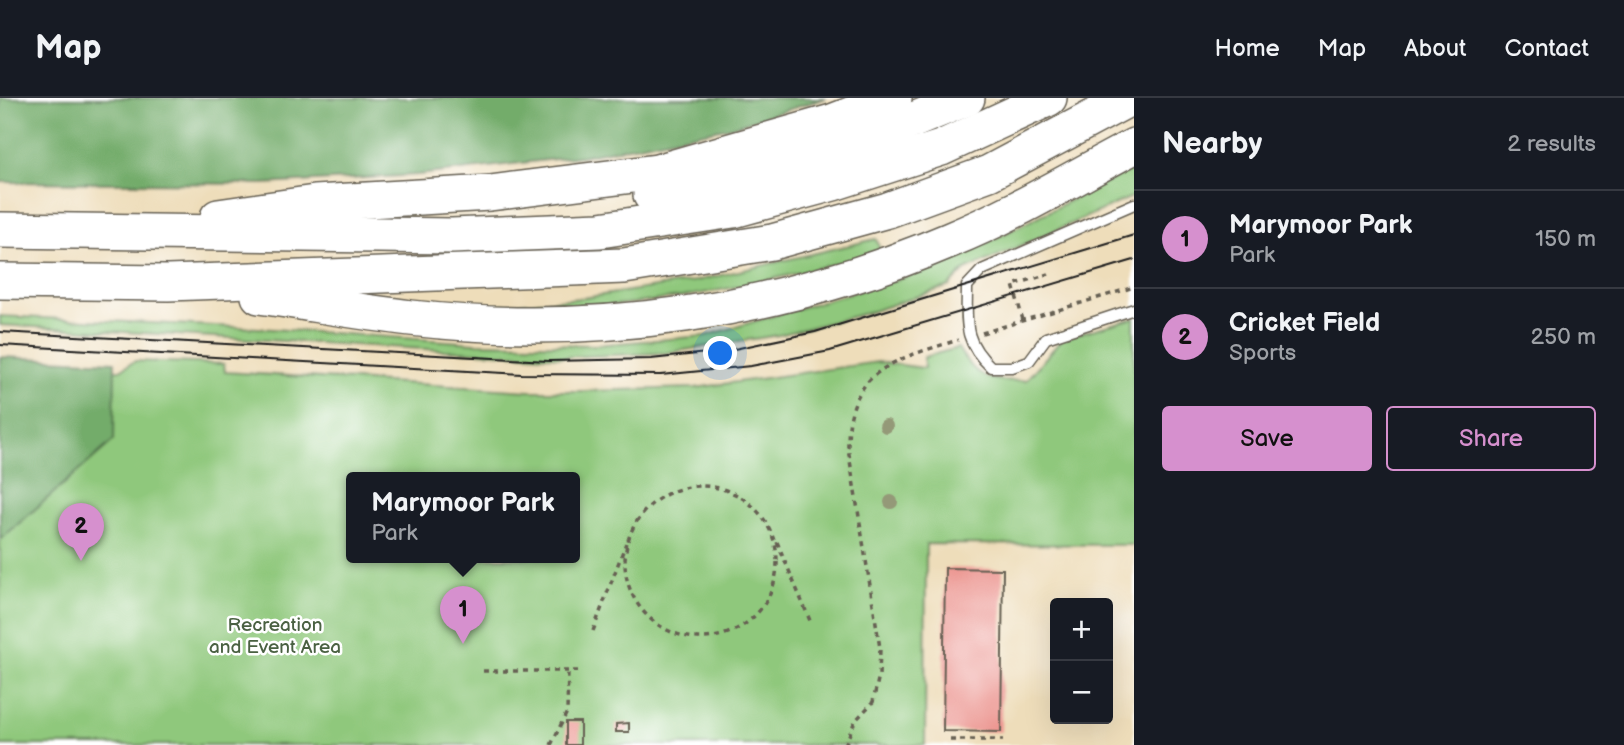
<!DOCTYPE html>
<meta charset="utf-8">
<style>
:root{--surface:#171b24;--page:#242831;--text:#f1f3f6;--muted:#9ea1a6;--line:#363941;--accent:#d690ce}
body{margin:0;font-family:"Balsamiq Sans",sans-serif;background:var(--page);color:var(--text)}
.controls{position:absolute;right:21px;bottom:21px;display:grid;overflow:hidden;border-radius:7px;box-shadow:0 7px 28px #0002}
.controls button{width:63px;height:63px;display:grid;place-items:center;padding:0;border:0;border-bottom:2px solid var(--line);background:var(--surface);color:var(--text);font:35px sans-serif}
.you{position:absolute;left:721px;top:256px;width:24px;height:24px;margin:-18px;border:5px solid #fff;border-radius:50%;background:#1a73e8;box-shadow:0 0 0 10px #1a73e833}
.badge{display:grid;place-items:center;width:46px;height:46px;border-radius:50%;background:var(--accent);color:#111;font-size:23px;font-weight:700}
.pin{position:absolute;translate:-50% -58px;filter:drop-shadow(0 2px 4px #0008)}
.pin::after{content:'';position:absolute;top:37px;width:24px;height:21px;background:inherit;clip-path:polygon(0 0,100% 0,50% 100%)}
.popup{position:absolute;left:346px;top:374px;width:234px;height:91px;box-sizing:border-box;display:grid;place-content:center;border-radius:7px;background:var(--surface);filter:drop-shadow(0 2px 5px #0005);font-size:23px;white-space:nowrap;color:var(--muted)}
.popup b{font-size:26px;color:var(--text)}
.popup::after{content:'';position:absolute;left:50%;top:100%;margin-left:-14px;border:14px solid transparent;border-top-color:var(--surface)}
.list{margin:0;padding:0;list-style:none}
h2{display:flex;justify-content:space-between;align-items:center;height:91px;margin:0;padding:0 28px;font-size:30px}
h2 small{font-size:23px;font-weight:400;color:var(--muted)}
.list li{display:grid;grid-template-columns:46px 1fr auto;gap:21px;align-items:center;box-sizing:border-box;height:98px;padding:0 28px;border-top:2px solid var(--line)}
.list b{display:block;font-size:26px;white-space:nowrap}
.list p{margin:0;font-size:23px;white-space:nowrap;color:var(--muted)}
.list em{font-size:23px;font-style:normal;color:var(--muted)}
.actions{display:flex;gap:14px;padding:21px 28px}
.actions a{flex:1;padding:16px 0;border:2px solid var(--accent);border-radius:7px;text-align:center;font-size:24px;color:var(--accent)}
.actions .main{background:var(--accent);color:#111}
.map{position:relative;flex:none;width:1134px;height:647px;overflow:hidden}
header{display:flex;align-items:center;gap:42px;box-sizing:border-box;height:98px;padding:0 35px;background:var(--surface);border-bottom:2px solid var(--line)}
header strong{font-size:33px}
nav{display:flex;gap:38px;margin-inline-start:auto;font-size:24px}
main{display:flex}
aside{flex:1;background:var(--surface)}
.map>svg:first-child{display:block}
.green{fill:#8fc87b;stroke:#56724c;stroke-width:2;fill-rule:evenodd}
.forest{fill:#73ac6b;stroke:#486444;stroke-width:2}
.building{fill:#ec9691}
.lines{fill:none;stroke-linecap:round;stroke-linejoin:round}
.lane-casing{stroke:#666053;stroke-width:13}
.highway-casing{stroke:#666053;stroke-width:38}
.path{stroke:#666053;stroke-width:3.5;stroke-dasharray:5 5;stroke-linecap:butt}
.lane{stroke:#fff;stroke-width:10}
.highway{stroke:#fff;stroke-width:35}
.tram{stroke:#1c1c1c;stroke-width:2}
.tree{fill:#949978}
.labels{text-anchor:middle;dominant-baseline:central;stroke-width:5;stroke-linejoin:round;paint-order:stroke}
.park-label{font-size:19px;fill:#4a6142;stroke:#fff}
</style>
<header>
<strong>Map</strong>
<nav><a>Home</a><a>Map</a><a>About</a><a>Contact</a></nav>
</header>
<main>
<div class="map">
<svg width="1134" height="647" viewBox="0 0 1134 647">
<rect width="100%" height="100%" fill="#fff"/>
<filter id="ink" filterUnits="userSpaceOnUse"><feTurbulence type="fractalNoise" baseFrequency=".0143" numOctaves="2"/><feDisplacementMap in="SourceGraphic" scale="14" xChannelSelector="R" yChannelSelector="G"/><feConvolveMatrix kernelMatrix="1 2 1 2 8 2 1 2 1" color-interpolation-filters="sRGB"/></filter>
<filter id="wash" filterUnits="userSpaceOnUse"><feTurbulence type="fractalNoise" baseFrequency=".00686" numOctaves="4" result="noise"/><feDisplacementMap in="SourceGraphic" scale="28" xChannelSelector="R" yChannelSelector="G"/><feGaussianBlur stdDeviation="1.57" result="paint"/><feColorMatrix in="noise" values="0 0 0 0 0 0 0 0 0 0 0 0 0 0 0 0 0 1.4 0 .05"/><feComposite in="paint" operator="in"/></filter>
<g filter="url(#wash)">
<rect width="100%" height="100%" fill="#eeddba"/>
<g class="green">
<polygon points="1134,70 1134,98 965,172 949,188 867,215 779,237 666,255 564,259 0,227 0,218 258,230 475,245 595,247 705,238 939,169"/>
<path d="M876,141L881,153C750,190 620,219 483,208L583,200L696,183Z"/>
<path d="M1134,220V447L926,446L925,647H0V271L120,272L135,263L224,266L225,274L529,293H582L695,290L878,264L924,270V259L958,250C977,282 990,284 1026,282L1063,240ZM351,380H575V460H351Z"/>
</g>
<g class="forest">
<polygon points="0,0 826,0 731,29 582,58 418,77 263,86 0,84"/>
<polygon points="0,259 115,264 114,342 0,442"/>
</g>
<g id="blocks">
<g class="building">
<polygon points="945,470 1003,471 1001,634 943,633"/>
<rect x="566" y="624" width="14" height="23"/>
<polygon points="629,625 629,634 616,634 616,626"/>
</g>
</g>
</g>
<g filter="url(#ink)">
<use href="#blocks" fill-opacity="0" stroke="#666053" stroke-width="2"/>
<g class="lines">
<g class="lane-casing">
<path id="lane" d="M1134,106L982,172L967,188C967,224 962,242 991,269H1012L1029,263L1046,240L1134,211"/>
</g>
<g class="highway-casing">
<g id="highway">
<polyline points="651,97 744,78 858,45 967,0"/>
<polyline points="218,119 315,105 490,95 657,74 832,24 894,0"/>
<polyline points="0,132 452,138 600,132 733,112 833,85 941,50 1049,0"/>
<polyline points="0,183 168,185 624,168 772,144 888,112 989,75 1130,0"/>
<path d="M259,198C309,205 360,214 411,220C594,241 781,214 950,142C1014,116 1073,80 1134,48"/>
</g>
</g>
<g class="path">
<polyline points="1023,222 1013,187 1049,176"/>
<polyline points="982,235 1134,189"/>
<circle cx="701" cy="464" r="76"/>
<polyline points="777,444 811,525"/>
<polyline points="593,533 626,445"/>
<polyline points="483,573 583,573"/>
<polyline points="950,642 1003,642"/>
<polyline points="551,647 567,614 568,573"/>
<path d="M845,647L855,623L873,604L879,577L880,550L848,350C847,272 893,262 958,242"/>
</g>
<use href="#lane" class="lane"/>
<use href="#highway" class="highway"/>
<g class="tram">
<polyline points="0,234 549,263 651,261 725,253 815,234 1134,137"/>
<polyline points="0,247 522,276 661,277 751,268 830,253 1134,162"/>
</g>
</g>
<g class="tree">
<circle cx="886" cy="328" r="7"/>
<circle cx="891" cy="404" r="7"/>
</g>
</g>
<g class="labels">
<g class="park-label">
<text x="275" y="527">Recreation<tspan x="275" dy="22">and Event Area</tspan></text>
</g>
</g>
</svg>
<div class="controls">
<button>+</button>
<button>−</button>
</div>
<div class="you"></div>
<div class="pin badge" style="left:463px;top:546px">1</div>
<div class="popup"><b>Marymoor Park</b>Park</div>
<div class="pin badge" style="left:81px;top:463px">2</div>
</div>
<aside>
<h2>Nearby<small>2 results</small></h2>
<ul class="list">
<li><span class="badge">1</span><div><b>Marymoor Park</b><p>Park</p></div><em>150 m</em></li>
<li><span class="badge">2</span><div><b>Cricket Field</b><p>Sports</p></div><em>250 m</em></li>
</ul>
<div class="actions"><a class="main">Save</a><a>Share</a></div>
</aside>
</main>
